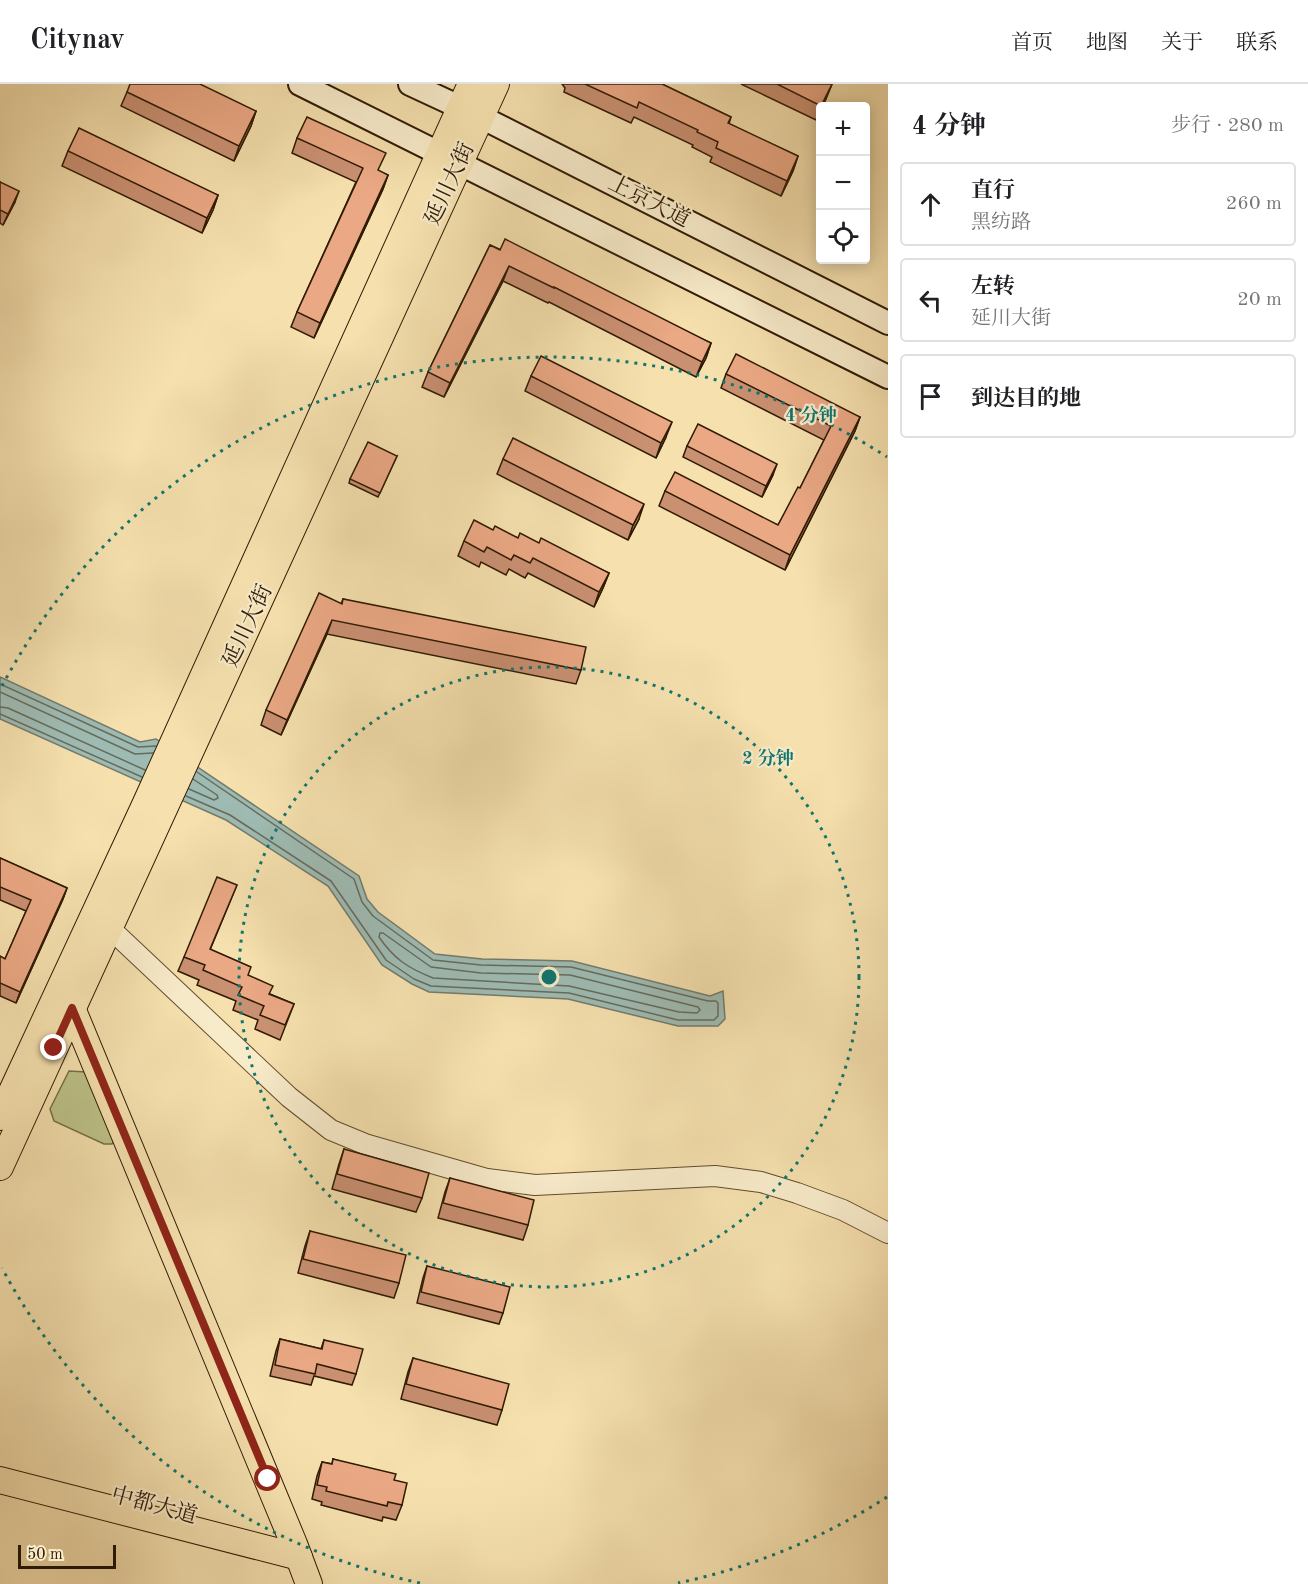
<!DOCTYPE html>
<html lang="zh">
<meta charset="utf-8">
<style>
:root{--surface:#fff;--page:#f6f6f6;--text:#202124;--muted:#757577;--line:#e0e0e0}
body{margin:0;font-family:"Old Standard TT","Noto Serif SC",serif;background:var(--page);color:var(--text)}
.controls{position:absolute;right:18px;top:18px;display:grid;overflow:hidden;border-radius:6px;box-shadow:0 3px 15px #0003}
.controls button{width:54px;height:54px;display:grid;place-items:center;padding:0;border:0;border-bottom:2px solid var(--line);background:var(--surface);color:var(--text);font:30px sans-serif}
.scale{position:absolute;left:18px;bottom:15px;width:98px;box-sizing:border-box;padding-left:6px;border:3px solid #301b04;border-top:0;font-size:16px;line-height:21px;white-space:nowrap;color:#301b04;-webkit-text-stroke:4px #f8ebca;paint-order:stroke}
.stop{position:absolute;width:18px;height:18px;margin:-14px;border:4px solid #8f2418;border-radius:50%;background:#fff}
.stop.end{background:#8f2418;border-color:#fff;box-shadow:0 2px 6px #0008}
.list{margin:0;padding:0;list-style:none}
h2{display:flex;justify-content:space-between;align-items:center;height:78px;margin:0;padding:0 24px;font-size:26px}
h2 small{font-size:20px;font-weight:400;color:var(--muted)}
.list li{display:grid;grid-template-columns:39px 1fr auto;gap:18px;align-items:center;box-sizing:border-box;height:84px;margin:0 12px 12px;padding:0 12px;border:2px solid var(--line);border-radius:6px}
.list b{display:block;font-size:22px;white-space:nowrap}
.list p{margin:0;font-size:20px;white-space:nowrap;color:var(--muted)}
.list em{font-size:20px;font-style:normal;color:var(--muted)}
.icon{flex:none;width:33px;height:33px;fill:none;stroke:currentColor;stroke-width:2;stroke-linecap:round;stroke-linejoin:round}
.map{position:relative;flex:none;width:888px;height:1500px;overflow:hidden}
header{display:flex;align-items:center;gap:36px;box-sizing:border-box;height:84px;padding:0 30px;background:var(--surface);border-bottom:2px solid var(--line)}
header strong{font-size:28px}
nav{display:flex;gap:33px;margin-inline-start:auto;font-size:21px}
main{display:flex}
aside{flex:1;background:var(--surface)}
.map>svg:first-child{display:block}
.green{fill:#bdc289;stroke:#766e46;stroke-width:1.5}
.water{fill:#9ebbb3;stroke:#727b6d;stroke-width:1.5}
.lines{fill:none;stroke-linecap:round;stroke-linejoin:round}
.shore{stroke:#676b5c;stroke-width:1.5}
.tertiary-casing{stroke:#614c2e;stroke-width:22}
.secondary-casing{stroke:#301b04;stroke-width:26}
.primary-casing{stroke:#301b04;stroke-width:28}
.tertiary{stroke:#f8ebca;stroke-width:20}
.secondary{stroke:#f8ebca;stroke-width:22}
.primary{stroke:#f5e0ae;stroke-width:26}
.wall{fill:#c99072;stroke:#301b04;stroke-width:1.5}
.shaded-wall{fill:#a4765c;stroke:#301b04;stroke-width:1.5}
.building{fill:#eaa884;stroke:#301b04;stroke-width:1.5}
.route{stroke:#8f2418;stroke-width:8}
.ring{fill:none;stroke:#0f766e;stroke-width:3;stroke-dasharray:3 6}
.labels{text-anchor:middle;dominant-baseline:central;stroke-width:4.5;stroke-linejoin:round;paint-order:stroke}
.street-label{font-size:22px;fill:#301b04;stroke:#f8ebca}
.centre{fill:#0f766e;stroke:#f8ebca;stroke-width:3}
.ring-label{font-size:18px;text-anchor:middle;font-weight:bold;fill:#0f766e;stroke:#f8ebca;stroke-width:4.5;stroke-linejoin:round;paint-order:stroke}
</style>
<header>
<strong>Citynav</strong>
<nav><a>首页</a><a>地图</a><a>关于</a><a>联系</a></nav>
</header>
<main>
<div class="map">
<svg width="888" height="1500" viewBox="0 0 888 1500">
<rect width="100%" height="100%" fill="#f5e0ae"/>
<filter id="stains"><feTurbulence type="fractalNoise" baseFrequency=".00333" numOctaves="4"/><feColorMatrix values="0 0 0 0 .2 0 0 0 0 .09 0 0 0 0 .02 0 0 0 .5 -.17"/></filter>
<radialGradient id="worn" r=".72"><stop offset=".6" stop-color="#630" stop-opacity="0"/><stop offset="1" stop-color="#630" stop-opacity=".3"/></radialGradient>
<polygon class="green" points="69,987 86,988 114,1057 112,1060 104,1060 54,1037 50,1025"/>
<polygon class="water" points="0,593 140,658 156,655 359,792 367,815 378,828 435,870 482,875 572,877 710,912 723,907 725,935 718,942 678,942 568,915 429,908 412,900 382,881 328,802 226,736 0,635"/>
<g class="lines">
<g class="shore">
<polyline points="0,600 138,663 156,662"/>
<polyline points="0,608 135,670 153,669"/>
<polyline points="0,623 8,624 145,686"/>
<polyline points="0,630 142,693"/>
<polyline points="189,705 214,716 218,714 217,711 193,695"/>
<polyline points="186,712 230,731 331,797 386,876 414,895 431,902 569,909 678,936 714,936 718,932 718,919 716,917 708,917 571,883 481,881 433,876 373,832 362,818 354,795 197,688"/>
<path d="M380,849H383L431,883L481,889L570,891L698,923L700,926L697,929L679,928L569,902L433,894C408,884 394,875 379,853Z"/>
</g>
<g class="tertiary-casing">
<polyline id="tertiary" points="100,835 289,1013 331,1046 365,1060 487,1095 535,1101 715,1092 761,1098 797,1109 843,1126 888,1149"/>
</g>
<g class="secondary-casing">
<g id="secondary">
<polyline points="300,0 888,293"/>
<polyline points="410,0 481,33 888,239"/>
</g>
</g>
<g class="primary-casing">
<g id="primary">
<polyline points="62,920 72,924 294,1460 309,1500"/>
<polyline points="0,1033 145,721 471,0"/>
<polyline points="0,1083 496,0"/>
<polyline points="0,1396 299,1473"/>
</g>
</g>
<use href="#tertiary" class="tertiary"/>
<use href="#secondary" class="secondary"/>
<use href="#primary" class="primary"/>
</g>
<g class="wall">
<polygon points="562,0 662,0 731,33 729,40 798,72 793,87 781,112 710,78 712,73 692,63 693,61 634,33 631,39 564,8 565,4"/>
<polygon points="741,0 832,0 823,22 820,22 820,27 816,36"/>
<polygon points="127,8 256,27 251,42 234,77 121,22"/>
<polygon points="297,54 388,91 383,105 314,254 291,243 297,228 356,98 292,69"/>
<polygon points="68,67 218,111 213,126 202,149 62,82"/>
<polygon points="0,98 15,118 3,141 0,139"/>
<polygon points="490,161 711,259 706,274 696,293 549,218 548,219 503,197 444,313 422,303 428,288"/>
<polygon points="726,290 860,333 855,347 785,486 659,422 665,407 778,441 800,404 824,356 721,304"/>
<polygon points="531,292 666,353 656,374 525,307"/>
<polygon points="687,362 773,391 762,413 683,373"/>
<polygon points="397,372 378,413 349,399 350,395"/>
<polygon points="503,375 639,435 628,456 497,390"/>
<polygon points="493,446 518,454 539,459 609,489 603,504 594,523 528,489 525,494 509,485 506,491 481,478 479,483 458,472 464,457"/>
<polygon points="343,515 581,586 576,600 327,550 281,651 261,641 266,626 341,520"/>
<polygon points="0,774 67,804 63,815 16,919 0,912 0,872 5,875 26,827 0,816"/>
<polygon points="237,801 210,866 248,891 270,910 294,920 280,956 255,945 258,936 233,926 236,917 197,901 199,896 178,887 184,873"/>
<polygon points="344,1065 422,1114 416,1128 332,1105 339,1080"/>
<polygon points="450,1094 528,1141 523,1156 438,1134 445,1108"/>
<polygon points="310,1147 399,1199 394,1214 298,1189 305,1162"/>
<polygon points="427,1182 503,1229 499,1240 417,1219 423,1194"/>
<polygon points="280,1255 321,1265 324,1256 356,1290 352,1301 314,1292 311,1301 270,1292 276,1267"/>
<polygon points="413,1274 502,1326 497,1341 401,1315 408,1288"/>
<polygon points="333,1375 394,1396 402,1421 396,1436 383,1433 382,1437 321,1421 322,1418 312,1415 317,1392 322,1378 332,1380"/>
</g>
<g class="shaded-wall">
<polygon points="832,0 823,22 821,22"/>
<polygon points="256,27 251,42 234,77 239,62"/>
<polygon points="798,72 793,87 781,112 787,97"/>
<polygon points="388,91 383,105 314,254 320,239"/>
<polygon points="19,107 15,118 3,141 8,130"/>
<polygon points="218,111 213,126 202,149 207,134"/>
<polygon points="509,182 503,197 444,313 450,299"/>
<polygon points="711,259 706,274 696,293 702,278"/>
<polygon points="860,333 855,347 785,486 790,471"/>
<polygon points="672,338 666,353 656,374 661,359"/>
<polygon points="777,380 773,391 762,413 766,402"/>
<polygon points="644,420 639,435 628,456 633,441"/>
<polygon points="609,489 603,504 594,523 599,508"/>
<polygon points="332,536 327,550 281,651 287,636"/>
<polygon points="67,804 63,815 16,919 20,908"/>
</g>
<g class="building">
<polygon points="130,0 200,0 256,27 239,62 127,8"/>
<polygon points="585,0 662,0 731,33 728,39 798,72 787,97 716,64 718,58 697,48 698,46 639,18 637,24"/>
<polygon points="777,0 832,0 821,22"/>
<polygon points="307,33 386,69 378,86 388,91 320,239 297,228 363,84 297,54"/>
<polygon points="79,44 218,111 207,134 68,67"/>
<polygon points="0,98 19,107 8,130 0,126"/>
<polygon points="505,155 711,259 702,278 554,203 554,204 509,182 450,299 428,288 490,161 500,166"/>
<polygon points="736,270 860,333 790,471 665,407 675,388 778,441 798,403 800,404 831,342 726,290"/>
<polygon points="541,272 672,338 661,359 531,292"/>
<polygon points="698,340 777,380 766,402 687,362"/>
<polygon points="513,354 644,420 633,441 503,375"/>
<polygon points="368,358 397,372 380,409 350,395"/>
<polygon points="474,436 493,446 495,442 518,454 520,449 539,459 541,454 609,489 599,508 533,474 530,479 514,471 511,476 487,463 484,468 464,457"/>
<polygon points="319,509 342,520 343,515 586,563 581,586 332,536 287,636 266,626"/>
<polygon points="0,774 67,804 20,908 0,899 0,872 5,875 31,816 0,803"/>
<polygon points="217,793 237,801 210,865 251,883 248,891 273,902 269,910 294,920 285,941 260,931 264,922 238,911 242,903 203,886 205,881 184,873"/>
<polygon points="344,1065 429,1089 422,1114 337,1090"/>
<polygon points="450,1094 534,1116 528,1141 443,1119"/>
<polygon points="310,1147 406,1171 399,1199 303,1175"/>
<polygon points="427,1182 510,1203 503,1229 421,1208"/>
<polygon points="280,1255 322,1265 324,1256 363,1265 356,1290 317,1280 315,1290 275,1281"/>
<polygon points="413,1274 509,1300 502,1326 406,1300"/>
<polygon points="333,1375 396,1390 394,1396 407,1399 402,1421 388,1418 387,1422 326,1407 327,1403 317,1401 322,1378 332,1380"/>
</g>
<g class="lines">
<polyline class="route" points="54,964 72,924 268,1395"/>
</g>
<g class="ring">
<circle cx="549" cy="893" r="310"/>
<path d="M887 1413A620 620 0 0 1 678 1499M420 1499A620 620 0 0 1 2 1184M2 602A620 620 0 0 1 887 373"/>
</g>
<g class="labels">
<g class="street-label">
<text transform="translate(450 100) rotate(-65)">延川大街</text>
<text transform="translate(649 118) rotate(27)">上京大道</text>
<text transform="translate(248 542) rotate(-65)">延川大街</text>
<text transform="translate(154 1422) rotate(15)">中都大道</text>
</g>
</g>
<circle cx="549" cy="893" r="9" class="centre"/>
<g class="ring-label">
<text x="811" y="337">4 分钟</text>
<text x="768" y="680">2 分钟</text>
</g>
<rect width="100%" height="100%" filter="url(#stains)"/>
<rect width="100%" height="100%" fill="url(#worn)"/>
</svg>
<div class="controls">
<button>+</button>
<button>−</button>
<button><svg class="icon" aria-label="locate" viewBox="0 0 24 24"><circle cx="12" cy="12" r="6"/><path d="M12 2v4M12 18v4M2 12h4M18 12h4"/></svg></button>
</div>
<div class="scale">50 m</div>
<div class="stop" style="left:268px;top:1395px"></div>
<div class="stop end" style="left:54px;top:964px"></div>
</div>
<aside>
<h2>4 分钟<small>步行 · 280 m</small></h2>
<ul class="list">
<li><svg class="icon" aria-label="ahead" viewBox="0 0 24 24"><path d="M12 20V5M6 11l6-6 6 6"/></svg><div><b>直行</b><p>黑纺路</p></div><em>260 m</em></li>
<li><svg class="icon" aria-label="left" viewBox="0 0 24 24"><path d="M17 20v-9H6M10 6l-5 5 5 5"/></svg><div><b>左转</b><p>延川大街</p></div><em>20 m</em></li>
<li><svg class="icon" aria-label="arrive" viewBox="0 0 24 24"><path d="M6 21V4h12l-3 4 3 4H6"/></svg><div><b>到达目的地</b></div></li>
</ul>
</aside>
</main>
